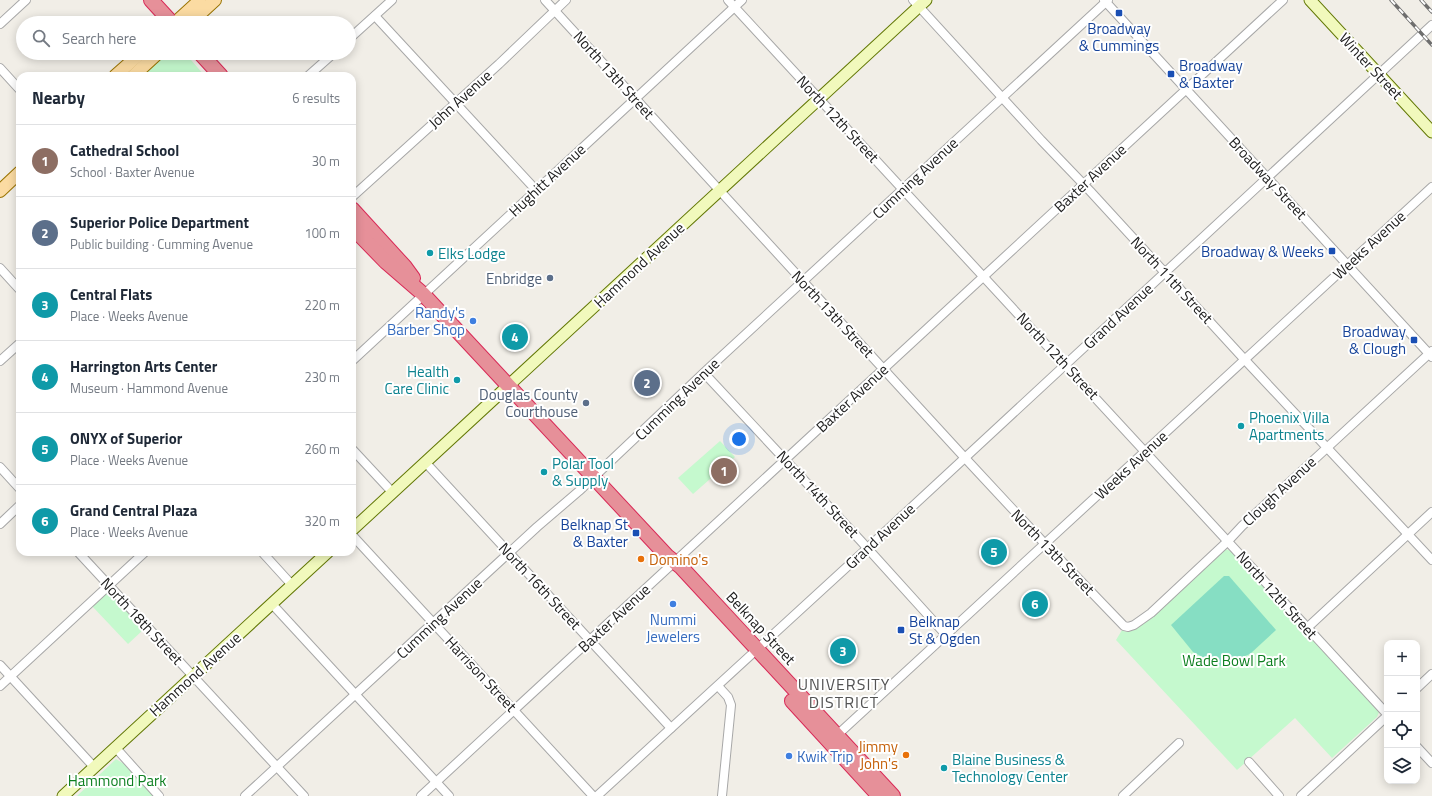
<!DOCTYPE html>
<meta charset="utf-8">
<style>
:root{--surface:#fff;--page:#f2f2f3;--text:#1f2937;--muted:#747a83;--line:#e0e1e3;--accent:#111827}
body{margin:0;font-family:"Titillium Web",sans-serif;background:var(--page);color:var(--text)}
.controls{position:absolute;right:12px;bottom:12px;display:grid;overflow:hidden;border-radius:8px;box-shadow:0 2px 10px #0003}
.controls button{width:36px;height:36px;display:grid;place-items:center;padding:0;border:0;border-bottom:1px solid var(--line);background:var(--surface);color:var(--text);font:20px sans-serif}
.you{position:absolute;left:739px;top:439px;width:14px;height:14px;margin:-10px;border:3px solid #fff;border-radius:50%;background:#1a73e8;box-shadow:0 0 0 6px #1a73e833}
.badge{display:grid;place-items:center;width:26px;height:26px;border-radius:50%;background:var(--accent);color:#fff;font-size:13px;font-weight:700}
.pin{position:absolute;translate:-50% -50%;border:2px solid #fff;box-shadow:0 1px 4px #0006}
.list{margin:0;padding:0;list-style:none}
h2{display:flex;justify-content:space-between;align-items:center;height:52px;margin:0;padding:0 16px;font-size:17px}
h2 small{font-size:13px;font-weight:400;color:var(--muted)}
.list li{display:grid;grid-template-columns:26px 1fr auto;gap:12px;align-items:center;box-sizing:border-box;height:72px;padding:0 16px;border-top:1px solid var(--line)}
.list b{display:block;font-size:15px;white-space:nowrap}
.list p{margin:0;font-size:13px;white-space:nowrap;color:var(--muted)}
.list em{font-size:13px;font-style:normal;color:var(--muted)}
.icon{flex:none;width:22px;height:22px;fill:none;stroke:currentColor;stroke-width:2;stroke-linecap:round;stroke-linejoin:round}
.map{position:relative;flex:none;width:1432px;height:796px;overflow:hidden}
.search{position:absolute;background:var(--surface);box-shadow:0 2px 10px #0003;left:16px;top:16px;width:340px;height:44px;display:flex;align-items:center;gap:10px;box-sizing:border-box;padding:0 14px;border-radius:22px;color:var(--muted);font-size:15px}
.panel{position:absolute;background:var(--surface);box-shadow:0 2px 10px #0003;left:16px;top:72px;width:340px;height:484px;border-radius:12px}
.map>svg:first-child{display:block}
.park{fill:#c5f9ce}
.pitch{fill:#86dec3}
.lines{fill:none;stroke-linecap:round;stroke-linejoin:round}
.street-casing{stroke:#a7a7a7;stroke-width:10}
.secondary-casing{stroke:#637806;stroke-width:13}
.primary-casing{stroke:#9a7402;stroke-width:14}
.highway-casing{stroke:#d92957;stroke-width:16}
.street{stroke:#fff;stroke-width:8}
.secondary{stroke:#f1f9bc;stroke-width:11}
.primary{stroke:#fbdba2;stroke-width:12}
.highway{stroke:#e69099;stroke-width:14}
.rail-casing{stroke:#6e6e6e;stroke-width:3.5}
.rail{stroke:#fff;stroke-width:2;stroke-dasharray:6;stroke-linecap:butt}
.transit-dot{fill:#1a4fb4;stroke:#fff;stroke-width:1.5}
.culture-dot{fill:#0f9aa8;stroke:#fff;stroke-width:1.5}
.service-dot{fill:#5c6f8a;stroke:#fff;stroke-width:1.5}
.shop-dot{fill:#3f7fe0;stroke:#fff;stroke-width:1.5}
.food-dot{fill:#e8710a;stroke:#fff;stroke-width:1.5}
.labels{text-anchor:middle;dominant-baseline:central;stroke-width:4;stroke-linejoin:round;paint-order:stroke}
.transit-label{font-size:15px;fill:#164399;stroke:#fff;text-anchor:end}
.street-label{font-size:15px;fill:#202020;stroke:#fff}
.culture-label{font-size:15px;fill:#0d838f;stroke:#fff;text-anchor:start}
.service-label{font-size:15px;fill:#4e5e75;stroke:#fff;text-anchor:end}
.shop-label{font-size:15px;fill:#366cbe;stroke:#fff;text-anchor:end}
.food-label{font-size:15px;fill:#c56008;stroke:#fff;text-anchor:start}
.park-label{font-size:15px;fill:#0d7f20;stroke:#fff}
.neighbourhood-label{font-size:16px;letter-spacing:1px;fill:#535353;stroke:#fff}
</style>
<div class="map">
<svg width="1432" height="796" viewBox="0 0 1432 796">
<rect width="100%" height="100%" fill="#f1eee7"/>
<g class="park">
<polygon points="166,53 185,53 204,75 141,76"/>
<polygon points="720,441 735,457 693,494 678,478"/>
<path d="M1225,549L1231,551L1379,712L1377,717L1332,758L1295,718L1237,770L1116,640L1122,630C1130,635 1138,627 1144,622Z"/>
<polygon points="107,593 113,596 144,629 128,644 92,606"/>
<polygon points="116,759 124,764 153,796 77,796"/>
</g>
<polygon class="pitch" points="1224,576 1229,576 1276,630 1250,654 1220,666 1193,652 1171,625"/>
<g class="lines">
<g class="street-casing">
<g id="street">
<polyline points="545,0 965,458 1045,544 1124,626 1128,627 1134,625 1151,613 1228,541 1242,526 1432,351"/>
<polyline points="728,0 1387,714"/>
<polyline points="913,0 1041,140 1090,191 1245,360 1432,560"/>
<polyline points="1104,0 1432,357"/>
<polyline points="375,16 536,190"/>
<polyline points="0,24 26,0"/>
<polyline points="349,39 392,0"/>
<polyline points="0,68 20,90"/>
<polyline points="308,76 334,53"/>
<polyline points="352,197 499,64 566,0"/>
<polyline points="0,268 20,290"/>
<polyline points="0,361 20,343"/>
<polyline points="352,361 742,0"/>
<polyline points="704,373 860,540 946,635"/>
<polyline points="352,449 393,493"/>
<polyline points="426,463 671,728"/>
<polyline points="0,467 20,489"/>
<polyline points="0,524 20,505"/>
<polyline points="352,535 593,796"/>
<polyline points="78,552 304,796"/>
<polyline points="262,552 292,585"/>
<polyline points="272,604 449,796"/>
<polyline points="1307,628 1432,512"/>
<polyline points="0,665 94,767"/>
<polyline points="0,686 145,552"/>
<polyline points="718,686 728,697 731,705 722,796"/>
<polyline points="1417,688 1432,674"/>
<polyline points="834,738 1432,187"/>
<polyline points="115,747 159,796"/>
<polyline points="1417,747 1432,763"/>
<polyline points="1249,762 1279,796"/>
<polyline points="245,796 537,527 579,491 710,367 1108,0"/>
<polyline points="421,796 1283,0"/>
<polyline points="597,796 873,543 1432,25"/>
<polyline points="1123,796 1179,743"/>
<polyline points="1301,796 1387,716"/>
</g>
</g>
<g class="secondary-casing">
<g id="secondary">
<polyline points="1310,0 1432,132"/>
<polyline points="352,530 926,0"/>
<polyline points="63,796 328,552"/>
</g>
</g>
<g class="primary-casing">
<g id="primary">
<polyline points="175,23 200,0"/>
<polyline points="190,23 215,0"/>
<polyline points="115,76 141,53"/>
<polyline points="133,76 158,53"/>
<polyline points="0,191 20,172"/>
</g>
</g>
<g class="highway-casing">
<g id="highway">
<polyline points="151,0 172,23"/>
<polyline points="200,53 221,76"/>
<polyline points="352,209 405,267 413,278"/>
<polyline points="352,227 386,262 423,294 667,556 681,567 893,796"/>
<polyline points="792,701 879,796"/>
</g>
</g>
<use href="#street" class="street"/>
<use href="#secondary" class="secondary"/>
<use href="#primary" class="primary"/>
<use href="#highway" class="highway"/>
<g class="rail-casing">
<g id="rail">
<polyline points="1391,0 1432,45"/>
<polyline points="1421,0 1432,12"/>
</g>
</g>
<use href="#rail" class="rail"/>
</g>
<g class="transit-dot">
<rect x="1115" y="9" width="8" height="8" rx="2"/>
<rect x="1167" y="70" width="8" height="8" rx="2"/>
<rect x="1328" y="247" width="8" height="8" rx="2"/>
<rect x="1410" y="336" width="8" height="8" rx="2"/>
<rect x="632" y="529" width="8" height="8" rx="2"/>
<rect x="897" y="626" width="8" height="8" rx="2"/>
</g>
<g class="culture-dot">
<circle cx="430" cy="253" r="4"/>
<circle cx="457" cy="380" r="4"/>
<circle cx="1241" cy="426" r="4"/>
<circle cx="544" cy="472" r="4"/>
<circle cx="944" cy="768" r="4"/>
</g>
<g class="service-dot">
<circle cx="550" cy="278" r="4"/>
<circle cx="586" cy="403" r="4"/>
</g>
<g class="shop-dot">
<circle cx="473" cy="321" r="4"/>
<circle cx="673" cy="604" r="4"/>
<circle cx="789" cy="756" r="4"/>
</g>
<g class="food-dot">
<circle cx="641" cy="559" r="4"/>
<circle cx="906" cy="755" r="4"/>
</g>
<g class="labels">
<g class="transit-label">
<text x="1119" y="28" text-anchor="middle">Broadway<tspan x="1119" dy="17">&amp; Cummings</tspan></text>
<text x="1179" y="65" text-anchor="start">Broadway<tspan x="1179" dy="17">&amp; Baxter</tspan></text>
<text x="1324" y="251">Broadway &amp; Weeks</text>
<text x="1406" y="331">Broadway<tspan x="1406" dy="17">&amp; Clough</tspan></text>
<text x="628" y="524">Belknap St<tspan x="628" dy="17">&amp; Baxter</tspan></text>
<text x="909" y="621" text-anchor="start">Belknap<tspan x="909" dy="17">St &amp; Ogden</tspan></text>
</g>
<g class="street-label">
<text transform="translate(1371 66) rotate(47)">Winter Street</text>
<text transform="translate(614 75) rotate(48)">North 13th Street</text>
<text transform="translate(460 99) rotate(-42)">John Avenue</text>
<text transform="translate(838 119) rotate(47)">North 12th Street</text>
<text transform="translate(915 178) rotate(-43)">Cumming Avenue</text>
<text transform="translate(1090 178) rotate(-43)">Baxter Avenue</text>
<text transform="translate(1268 178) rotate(47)">Broadway Street</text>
<text transform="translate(547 180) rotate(-43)">Hughitt Avenue</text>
<text transform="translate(1369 245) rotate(-43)">Weeks Avenue</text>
<text transform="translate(639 265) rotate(-43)">Hammond Avenue</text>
<text transform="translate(1172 280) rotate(47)">North 11th Street</text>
<text transform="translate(833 314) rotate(47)">North 13th Street</text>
<text transform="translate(1118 316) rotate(-43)">Grand Avenue</text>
<text transform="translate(1058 356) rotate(47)">North 12th Street</text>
<text transform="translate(852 398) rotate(-43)">Baxter Avenue</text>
<text transform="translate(677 399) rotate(-44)">Cumming Avenue</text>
<text transform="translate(1131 465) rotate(-43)">Weeks Avenue</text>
<text transform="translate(1279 491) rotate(-43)">Clough Avenue</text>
<text transform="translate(818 494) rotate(47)">North 14th Street</text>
<text transform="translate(880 536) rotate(-43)">Grand Avenue</text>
<text transform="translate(1053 552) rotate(46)">North 13th Street</text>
<text transform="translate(540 586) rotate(47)">North 16th Street</text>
<text transform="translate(1277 595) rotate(48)">North 12th Street</text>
<text transform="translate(439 618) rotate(-43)">Cumming Avenue</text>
<text transform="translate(614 618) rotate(-43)">Baxter Avenue</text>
<text transform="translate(142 621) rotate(47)">North 18th Street</text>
<text transform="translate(761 628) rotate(47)">Belknap Street</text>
<text transform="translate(195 674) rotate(-42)">Hammond Avenue</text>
<text transform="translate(481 674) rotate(47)">Harrison Street</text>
</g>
<g class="culture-label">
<text x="438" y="253">Elks Lodge</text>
<text x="449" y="371" text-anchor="end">Health<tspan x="449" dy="17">Care Clinic</tspan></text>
<text x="1249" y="417">Phoenix Villa<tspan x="1249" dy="17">Apartments</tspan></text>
<text x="552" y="463">Polar Tool<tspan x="552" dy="17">&amp; Supply</tspan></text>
<text x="952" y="759">Blaine Business &amp;<tspan x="952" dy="17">Technology Center</tspan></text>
</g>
<g class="service-label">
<text x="542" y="278">Enbridge</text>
<text x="578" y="394">Douglas County<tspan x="578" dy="17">Courthouse</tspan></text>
</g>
<g class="shop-label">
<text x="465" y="312">Randy's<tspan x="465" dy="17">Barber Shop</tspan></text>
<text x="673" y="619" text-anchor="middle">Nummi<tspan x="673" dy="17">Jewelers</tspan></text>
<text x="797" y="756" text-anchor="start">Kwik Trip</text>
</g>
<g class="food-label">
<text x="649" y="559">Domino's</text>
<text x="898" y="746" text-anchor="end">Jimmy<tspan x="898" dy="17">John's</tspan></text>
</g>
<g class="park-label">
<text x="1234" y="660">Wade Bowl Park</text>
<text x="117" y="780">Hammond Park</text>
</g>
<g class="neighbourhood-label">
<text x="844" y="684">UNIVERSITY<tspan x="844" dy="18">DISTRICT</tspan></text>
</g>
</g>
</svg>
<div class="controls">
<button>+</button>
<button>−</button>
<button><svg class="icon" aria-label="locate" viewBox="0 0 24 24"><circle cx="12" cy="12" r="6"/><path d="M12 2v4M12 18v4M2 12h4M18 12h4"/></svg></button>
<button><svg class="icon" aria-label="layers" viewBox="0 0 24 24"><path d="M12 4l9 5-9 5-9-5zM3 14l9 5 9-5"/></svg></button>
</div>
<div class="you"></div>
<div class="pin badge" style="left:724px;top:471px;background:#8d6e63">1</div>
<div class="pin badge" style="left:647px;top:383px;background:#5c6f8a">2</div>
<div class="pin badge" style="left:843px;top:651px;background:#0f9aa8">3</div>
<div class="pin badge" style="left:515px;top:337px;background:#0f9aa8">4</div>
<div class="pin badge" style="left:994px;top:552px;background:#0f9aa8">5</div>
<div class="pin badge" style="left:1035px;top:604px;background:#0f9aa8">6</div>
<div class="search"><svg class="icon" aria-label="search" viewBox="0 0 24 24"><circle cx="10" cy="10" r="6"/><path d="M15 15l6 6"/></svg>Search here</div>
<section class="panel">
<h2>Nearby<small>6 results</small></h2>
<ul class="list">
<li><span class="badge" style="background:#8d6e63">1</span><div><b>Cathedral School</b><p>School · Baxter Avenue</p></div><em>30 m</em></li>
<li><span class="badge" style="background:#5c6f8a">2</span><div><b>Superior Police Department</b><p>Public building · Cumming Avenue</p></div><em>100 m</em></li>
<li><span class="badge" style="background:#0f9aa8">3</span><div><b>Central Flats</b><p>Place · Weeks Avenue</p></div><em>220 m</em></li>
<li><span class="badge" style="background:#0f9aa8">4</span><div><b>Harrington Arts Center</b><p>Museum · Hammond Avenue</p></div><em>230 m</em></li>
<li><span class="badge" style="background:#0f9aa8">5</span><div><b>ONYX of Superior</b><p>Place · Weeks Avenue</p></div><em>260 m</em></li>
<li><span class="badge" style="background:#0f9aa8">6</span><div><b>Grand Central Plaza</b><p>Place · Weeks Avenue</p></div><em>320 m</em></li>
</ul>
</section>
</div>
